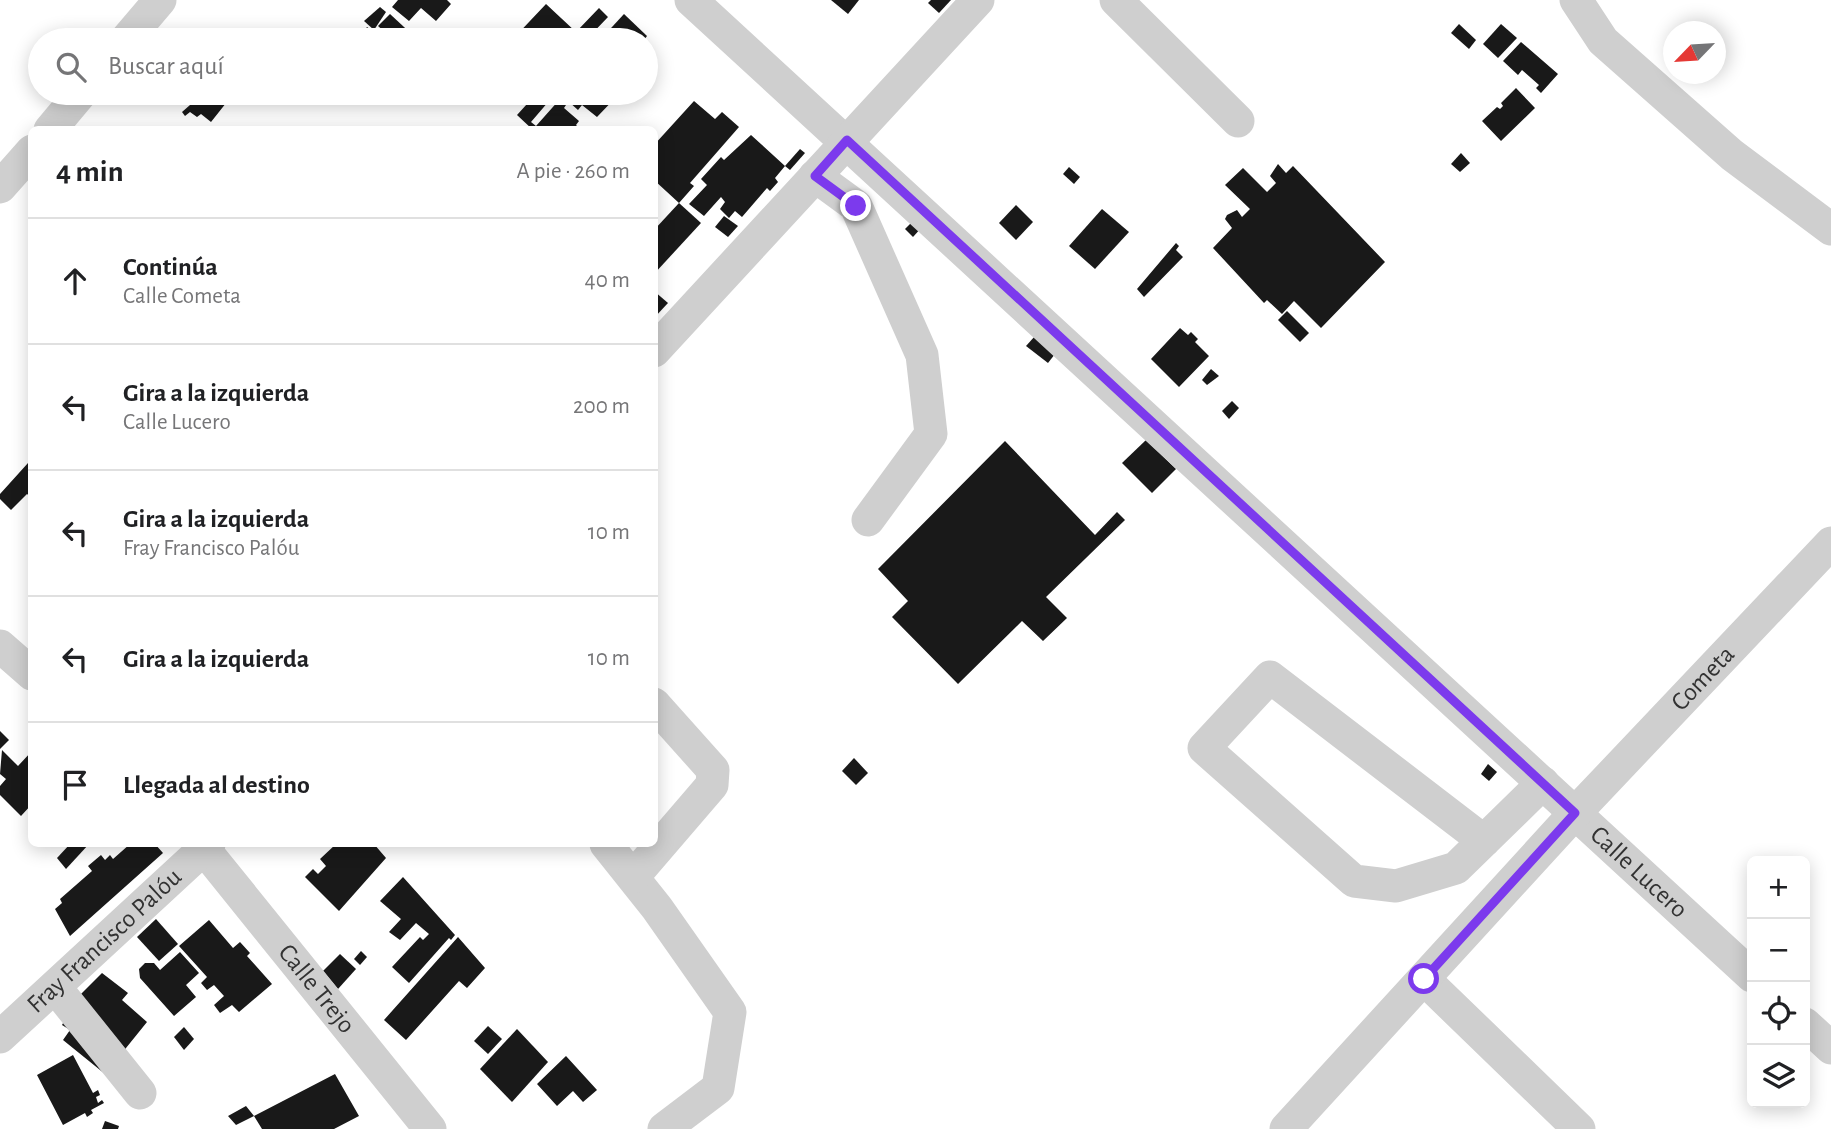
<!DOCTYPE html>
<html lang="es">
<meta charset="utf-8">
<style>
:root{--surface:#fff;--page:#f6f6f6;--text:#202124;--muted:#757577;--line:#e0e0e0}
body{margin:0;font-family:"Alegreya Sans",sans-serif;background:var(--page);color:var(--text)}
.controls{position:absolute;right:21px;bottom:21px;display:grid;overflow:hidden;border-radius:10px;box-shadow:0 4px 18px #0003}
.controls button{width:63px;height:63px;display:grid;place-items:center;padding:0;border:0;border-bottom:2px solid var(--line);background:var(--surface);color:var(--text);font:35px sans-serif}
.compass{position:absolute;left:1663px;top:21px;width:63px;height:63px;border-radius:50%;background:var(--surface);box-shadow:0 4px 18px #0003;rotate:245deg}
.stop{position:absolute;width:21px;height:21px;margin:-16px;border:5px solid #7c3aed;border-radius:50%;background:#fff}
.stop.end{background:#7c3aed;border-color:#fff;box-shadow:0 2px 7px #0008}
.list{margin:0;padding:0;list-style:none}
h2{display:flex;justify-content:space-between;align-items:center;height:91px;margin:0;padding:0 28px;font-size:30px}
h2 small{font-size:23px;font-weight:400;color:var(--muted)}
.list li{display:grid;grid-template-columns:46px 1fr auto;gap:21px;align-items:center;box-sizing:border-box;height:126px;padding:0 28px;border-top:2px solid var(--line)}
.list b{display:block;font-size:26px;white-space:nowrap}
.list p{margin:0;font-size:23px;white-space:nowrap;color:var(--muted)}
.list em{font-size:23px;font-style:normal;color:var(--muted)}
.icon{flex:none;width:38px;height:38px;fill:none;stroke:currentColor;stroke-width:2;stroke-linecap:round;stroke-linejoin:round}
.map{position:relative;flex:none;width:1831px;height:1129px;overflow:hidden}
.search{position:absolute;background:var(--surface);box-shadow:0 4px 18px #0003;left:28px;top:28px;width:630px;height:77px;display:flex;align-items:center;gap:18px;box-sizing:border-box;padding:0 24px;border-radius:38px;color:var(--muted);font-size:26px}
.panel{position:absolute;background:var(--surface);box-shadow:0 4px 18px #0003;left:28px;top:126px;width:630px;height:721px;border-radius:10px}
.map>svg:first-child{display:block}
.building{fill:#191919}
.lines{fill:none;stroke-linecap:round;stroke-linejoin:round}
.minor{stroke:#cfcfcf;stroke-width:33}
.route{stroke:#7c3aed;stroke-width:9}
.labels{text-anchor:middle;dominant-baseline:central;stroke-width:7;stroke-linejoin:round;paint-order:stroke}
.street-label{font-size:26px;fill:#323232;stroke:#fff}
</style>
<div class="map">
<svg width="1831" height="1129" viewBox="0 0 1831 1129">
<rect width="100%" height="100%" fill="#fff"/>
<g class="building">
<polygon points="398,0 447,0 451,4 436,21 421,8 409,21 392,7"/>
<polygon points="831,0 859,0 848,14"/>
<polygon points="931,0 951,0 939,13 928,3"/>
<polygon points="546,4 576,32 599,8 608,17 586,40 512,40"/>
<polygon points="380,7 386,12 374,30 364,21"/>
<polygon points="390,14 418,40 394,40 378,26"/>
<polygon points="624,14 647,36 644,40 600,40"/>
<polygon points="1459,24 1476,40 1469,49 1451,33"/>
<polygon points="1501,24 1517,38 1498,58 1483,44"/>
<polygon points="367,27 385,40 357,40"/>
<polygon points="193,30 206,40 184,40"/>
<polygon points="1521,42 1558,74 1541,93 1536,88 1539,85 1522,70 1518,75 1503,61"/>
<polygon points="1516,88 1535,108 1501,141 1482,121 1497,107 1500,109 1503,106 1501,103"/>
<polygon points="175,93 234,93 211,122 201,114 197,117 190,112 185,116 182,112 190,105"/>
<polygon points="537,93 549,101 531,122 536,126 560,99 566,105 564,108 579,121 576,125 581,130 533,130 517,115"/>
<polygon points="559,93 620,93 597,117 582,105 578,110"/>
<polygon points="620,93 639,93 629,102"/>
<polygon points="694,101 715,119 722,112 739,127 690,183 694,186 679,203 654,180 654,145"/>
<polygon points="751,135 785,166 775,178 778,182 770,191 767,188 742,217 735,211 729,218 720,209 725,202 721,197 704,216 689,204 707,185 701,179 721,157 724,160"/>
<polygon points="800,149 805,153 790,170 785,166"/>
<polygon points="1461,153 1470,163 1460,172 1451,164"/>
<polygon points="1278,164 1286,173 1293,166 1385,262 1321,328 1294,301 1282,314 1267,300 1264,303 1213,248 1232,228 1225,219 1227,215 1237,210 1242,217 1250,209 1225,185 1243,168 1267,192 1276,183 1270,176"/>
<polygon points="1069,167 1080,177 1074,184 1063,174"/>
<polygon points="679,203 701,223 654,274 654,230"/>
<polygon points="1016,205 1033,222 1016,240 999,223"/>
<polygon points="1102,209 1129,232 1095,269 1069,246"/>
<polygon points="724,216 738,226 728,237 715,227"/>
<polygon points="914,220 922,227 913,237 905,229"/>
<polygon points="1176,243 1179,246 1176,250 1183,257 1144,297 1137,289"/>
<polygon points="654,291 668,303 654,318"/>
<polygon points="1287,311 1309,333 1300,342 1278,320"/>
<polygon points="1180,328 1188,335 1191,332 1198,339 1195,342 1209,356 1179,387 1151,359"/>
<polygon points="1035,336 1055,354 1048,363 1026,346"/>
<polygon points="1211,369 1219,376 1207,385 1202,380"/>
<polygon points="1232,401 1239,408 1229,419 1222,411"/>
<polygon points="1146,440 1176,469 1152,493 1122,463"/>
<polygon points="1005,441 1095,535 1117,512 1125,520 1046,597 1067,618 1043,641 1022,621 958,684 892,617 908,601 878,569"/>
<polygon points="28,463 32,467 32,498 27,494 11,510 0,499 0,494"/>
<polygon points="0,731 9,740 0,749"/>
<polygon points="2,750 18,766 32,751 32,804 21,816 0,795 0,786 6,779 0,774"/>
<polygon points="854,758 868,773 856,785 842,771"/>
<polygon points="1488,764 1497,772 1489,781 1481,774"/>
<polygon points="70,844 89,844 66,869 57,858"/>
<polygon points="130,844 155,844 163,853 70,936 55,909 62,903 60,899 92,871 88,866 101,855 105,860 110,855 113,859"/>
<polygon points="336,844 374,844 386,858 339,911 305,877 313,869 318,874 326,866 320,859"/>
<polygon points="403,877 455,935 451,940 449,938 409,983 392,967 420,937 423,940 429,934 416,923 400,940 389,932 401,919 380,901"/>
<polygon points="156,919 178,944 159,961 137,937"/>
<polygon points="209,920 233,948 240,942 250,953 247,956 272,984 239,1012 232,1005 220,1013 214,1005 224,996 214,985 207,990 201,983 207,977 179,946"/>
<polygon points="458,937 485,968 467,988 459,981 406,1040 384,1020"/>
<polygon points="361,951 367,957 360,965 354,959"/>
<polygon points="180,952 199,973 186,985 196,997 174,1016 140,978 139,969 145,963 154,963 160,970"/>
<polygon points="340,954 356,969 338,989 323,971"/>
<polygon points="102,973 128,993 122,1000 147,1022 105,1074 63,1040 70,1030 62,1025 77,998"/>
<polygon points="488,1026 502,1039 488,1054 474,1041"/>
<polygon points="184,1027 194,1039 184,1050 174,1037"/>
<polygon points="517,1029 548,1062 512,1102 480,1069"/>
<polygon points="73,1055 93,1093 98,1090 100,1095 96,1097 98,1103 102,1100 104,1103 91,1110 93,1113 87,1117 85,1113 63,1125 37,1075"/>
<polygon points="566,1056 597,1090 583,1102 573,1091 557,1106 537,1084"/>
<polygon points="335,1074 359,1116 334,1129 262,1129 254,1116 236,1125 228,1116 246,1106 254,1116"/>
<polygon points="105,1121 119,1126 118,1129 102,1129"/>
</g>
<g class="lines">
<g class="minor">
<path id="s1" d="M691,0L1752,976"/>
<polyline points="1116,0 1238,121"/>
<polyline points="1576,0 1603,41 1732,155 1831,229"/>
<polyline points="126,40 160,0"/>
<polyline points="50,130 81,93"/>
<polyline points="815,176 856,206 922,355 931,434 868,520"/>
<polyline points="0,187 32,151"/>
<polyline points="654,351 978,0"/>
<polyline points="0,646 32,674"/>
<polyline points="1484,841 1270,677 1204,748 1354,881 1396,886 1456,868 1543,783"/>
<path id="s2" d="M200,844L430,1129"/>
<polyline points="606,844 657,908 730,1012 718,1088 664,1129"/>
<polyline points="633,877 712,785 713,770 654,704"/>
<polyline points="1424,979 1579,1129"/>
<polyline points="55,987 140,1093"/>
<polyline points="1805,1024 1831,1048"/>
<path id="s3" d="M0,1037L209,844"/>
<path id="s4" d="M1286,1129L1575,813L1831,543"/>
</g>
</g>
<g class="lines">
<polyline class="route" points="856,206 815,176 847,140 1575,813 1424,979"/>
</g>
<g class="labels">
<g class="street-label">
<text stroke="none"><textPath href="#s4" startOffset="614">Cometa</textPath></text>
<text stroke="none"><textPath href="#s1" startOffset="1288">Calle Lucero</textPath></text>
<text stroke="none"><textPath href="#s3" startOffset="142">Fray Francisco Palóu</textPath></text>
<text stroke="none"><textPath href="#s2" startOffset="186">Calle Trejo</textPath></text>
</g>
</g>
</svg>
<div class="controls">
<button>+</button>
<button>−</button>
<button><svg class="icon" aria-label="locate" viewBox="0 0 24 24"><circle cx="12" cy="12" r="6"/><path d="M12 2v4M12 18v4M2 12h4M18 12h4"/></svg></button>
<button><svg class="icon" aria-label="layers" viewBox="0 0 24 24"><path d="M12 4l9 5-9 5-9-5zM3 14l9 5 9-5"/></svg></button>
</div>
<svg class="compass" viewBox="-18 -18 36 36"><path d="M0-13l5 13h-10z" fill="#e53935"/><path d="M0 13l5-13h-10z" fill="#757577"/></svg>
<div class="stop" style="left:1424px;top:979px"></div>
<div class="stop end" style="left:856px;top:206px"></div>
<div class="search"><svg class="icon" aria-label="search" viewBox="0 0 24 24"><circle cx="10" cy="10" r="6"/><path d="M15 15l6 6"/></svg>Buscar aquí</div>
<section class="panel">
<h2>4 min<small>A pie · 260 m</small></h2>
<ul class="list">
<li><svg class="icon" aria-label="ahead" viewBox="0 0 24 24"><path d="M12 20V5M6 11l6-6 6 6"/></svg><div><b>Continúa</b><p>Calle Cometa</p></div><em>40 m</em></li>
<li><svg class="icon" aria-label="left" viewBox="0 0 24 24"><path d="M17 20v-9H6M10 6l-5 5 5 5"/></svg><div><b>Gira a la izquierda</b><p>Calle Lucero</p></div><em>200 m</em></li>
<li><svg class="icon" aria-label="left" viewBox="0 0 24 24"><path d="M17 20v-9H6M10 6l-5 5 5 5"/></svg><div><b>Gira a la izquierda</b><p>Fray Francisco Palóu</p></div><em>10 m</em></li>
<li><svg class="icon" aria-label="left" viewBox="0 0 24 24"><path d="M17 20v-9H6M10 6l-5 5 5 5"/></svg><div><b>Gira a la izquierda</b></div><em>10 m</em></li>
<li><svg class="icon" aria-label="arrive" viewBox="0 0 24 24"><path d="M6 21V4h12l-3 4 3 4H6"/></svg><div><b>Llegada al destino</b></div></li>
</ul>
</section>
</div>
